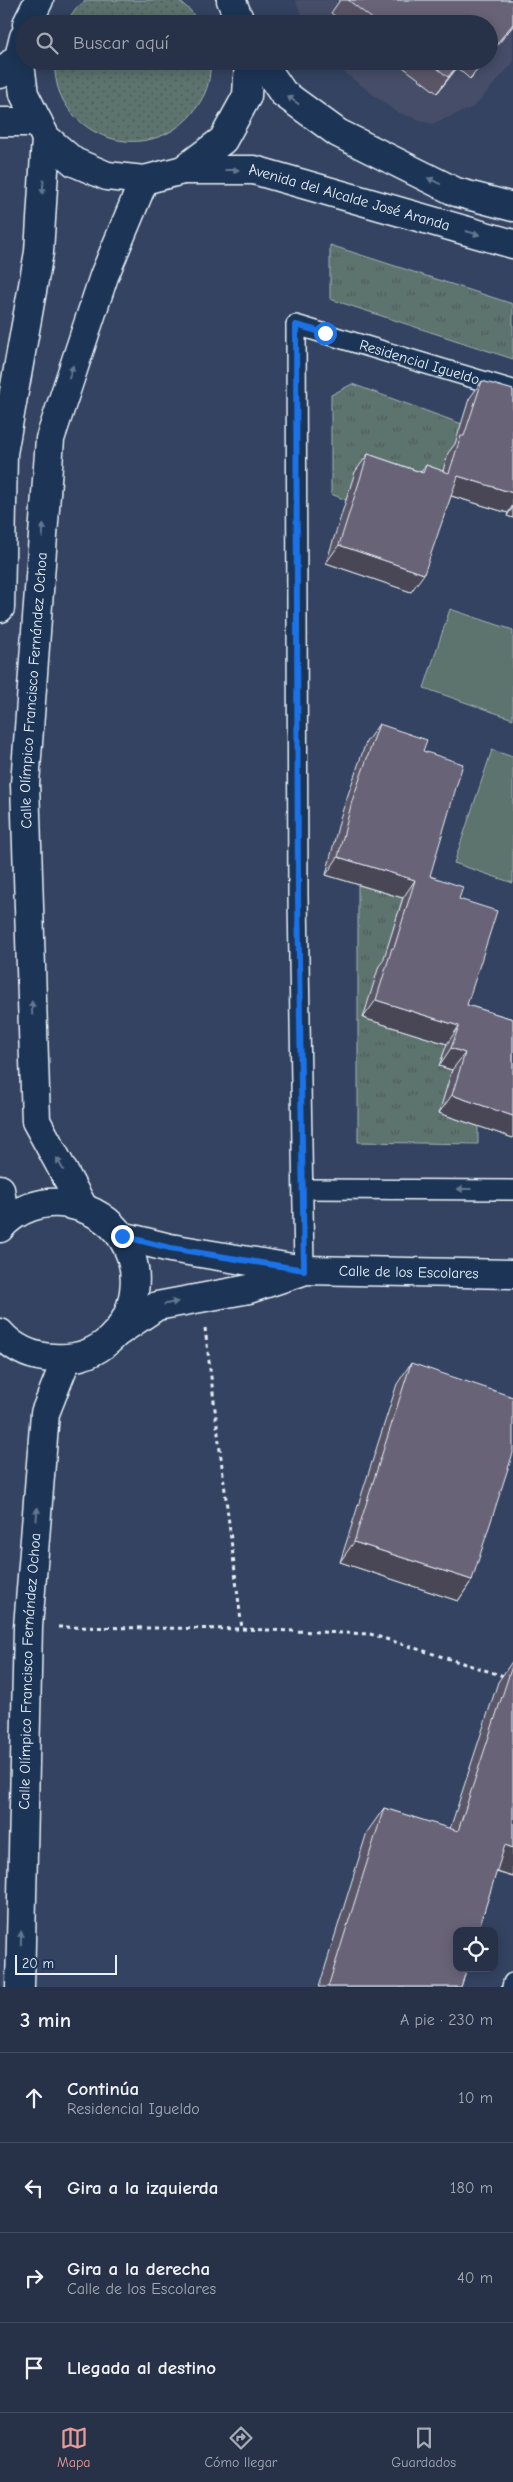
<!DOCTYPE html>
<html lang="es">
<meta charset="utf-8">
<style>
:root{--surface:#273249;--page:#2f3a50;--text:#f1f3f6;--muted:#a4aab4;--line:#434d61;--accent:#e69b98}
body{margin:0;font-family:"Comic Neue",sans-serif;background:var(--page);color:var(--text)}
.controls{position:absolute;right:15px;bottom:15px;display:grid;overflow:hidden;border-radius:10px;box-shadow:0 2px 12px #0003}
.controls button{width:45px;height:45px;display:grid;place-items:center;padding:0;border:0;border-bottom:1px solid var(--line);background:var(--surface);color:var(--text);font:25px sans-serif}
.scale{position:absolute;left:15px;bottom:12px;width:102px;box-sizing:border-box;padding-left:5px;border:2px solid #e8f1f8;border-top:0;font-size:14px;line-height:18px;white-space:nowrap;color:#e8f1f8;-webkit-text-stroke:4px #1d3557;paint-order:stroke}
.stop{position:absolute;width:15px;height:15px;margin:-11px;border:4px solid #1a73e8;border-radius:50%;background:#fff}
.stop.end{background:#1a73e8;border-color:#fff;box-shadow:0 1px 5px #0008}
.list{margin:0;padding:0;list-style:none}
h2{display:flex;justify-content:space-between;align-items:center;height:65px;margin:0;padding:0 20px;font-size:21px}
h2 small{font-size:16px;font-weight:400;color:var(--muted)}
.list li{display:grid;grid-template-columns:32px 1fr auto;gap:15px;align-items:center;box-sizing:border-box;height:90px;padding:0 20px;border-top:1px solid var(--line)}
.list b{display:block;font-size:19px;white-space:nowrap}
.list p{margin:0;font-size:16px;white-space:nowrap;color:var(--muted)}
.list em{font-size:16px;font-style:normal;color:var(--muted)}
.icon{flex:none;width:28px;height:28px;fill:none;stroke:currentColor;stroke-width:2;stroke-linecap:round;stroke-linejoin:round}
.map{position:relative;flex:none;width:513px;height:1987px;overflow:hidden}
.search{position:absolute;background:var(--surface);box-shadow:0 2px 12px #0003;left:15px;right:15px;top:15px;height:55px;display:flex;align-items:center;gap:12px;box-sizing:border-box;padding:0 18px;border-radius:28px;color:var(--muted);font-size:19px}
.sheet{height:425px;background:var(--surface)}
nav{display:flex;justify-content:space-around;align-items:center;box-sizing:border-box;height:70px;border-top:1px solid var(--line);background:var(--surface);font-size:14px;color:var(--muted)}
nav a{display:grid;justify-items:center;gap:2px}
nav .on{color:var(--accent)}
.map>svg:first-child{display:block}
.built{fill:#444d68}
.grass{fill:url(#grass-tufts);stroke:#a2b2b3}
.garden{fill:url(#garden-dots);stroke:#a2b2b3}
.pitch{fill:#5d736e;stroke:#a2b2b3}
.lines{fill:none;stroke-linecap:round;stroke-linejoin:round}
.lane-casing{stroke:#e8f1f8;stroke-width:22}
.street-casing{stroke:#e8f1f8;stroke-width:31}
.secondary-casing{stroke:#e8f1f8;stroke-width:31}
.path{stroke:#e8f1f8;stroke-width:3;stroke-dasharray:4 4;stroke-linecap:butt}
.lane{stroke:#1d3557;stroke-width:19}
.street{stroke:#1d3557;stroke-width:28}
.secondary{stroke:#1d3557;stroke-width:28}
.wall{fill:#5a5667;stroke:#e8f1f8}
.shaded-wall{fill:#4a4654;stroke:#e8f1f8}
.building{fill:#696478;stroke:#e8f1f8}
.oneway{fill:#64778f}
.route{stroke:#1a73e8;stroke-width:6}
.labels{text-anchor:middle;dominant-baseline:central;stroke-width:4;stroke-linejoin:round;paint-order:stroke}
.street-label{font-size:15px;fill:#e8f1f8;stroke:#1d3557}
</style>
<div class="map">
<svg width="513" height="1987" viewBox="0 0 513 1987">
<defs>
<pattern id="grass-tufts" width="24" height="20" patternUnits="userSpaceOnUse" patternTransform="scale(1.25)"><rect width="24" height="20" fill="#5d736e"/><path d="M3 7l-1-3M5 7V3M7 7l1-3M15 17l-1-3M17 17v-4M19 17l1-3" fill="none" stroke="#505b5a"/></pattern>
<pattern id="garden-dots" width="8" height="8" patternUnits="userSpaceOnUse" patternTransform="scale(1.25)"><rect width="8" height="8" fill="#5d736e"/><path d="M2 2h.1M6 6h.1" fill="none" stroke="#505b5a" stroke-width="1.8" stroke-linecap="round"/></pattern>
</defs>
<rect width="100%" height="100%" fill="#344361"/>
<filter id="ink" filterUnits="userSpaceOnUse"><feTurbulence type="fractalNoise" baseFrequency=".02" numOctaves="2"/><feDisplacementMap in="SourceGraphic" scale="10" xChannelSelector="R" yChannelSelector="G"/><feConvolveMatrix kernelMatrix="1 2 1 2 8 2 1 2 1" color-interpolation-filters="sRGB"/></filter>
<g filter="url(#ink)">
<polygon class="built" points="295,0 513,0 513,63 474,107 432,124 396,112 329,61 489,61 489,24 306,24"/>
<g class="grass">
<polygon points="330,245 513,304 513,359 330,299"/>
<polygon points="352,384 462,424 468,443 437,491 346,500 331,494 331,395"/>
<polygon points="373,880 405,890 391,936 451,1033 439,1066 452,1070 439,1113 478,1126 478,1144 358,1142 358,885 369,888"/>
</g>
<g class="garden">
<polygon points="87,0 178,0 191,11 199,24 65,24 76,8"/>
<path d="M54,61H211C210,69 210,77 208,84C205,96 197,108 189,117C154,154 94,148 66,105C57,92 55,77 54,61Z"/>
</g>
<g class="pitch">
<polygon points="450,609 513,630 513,719 424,688"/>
<polygon points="492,750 513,757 513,883 454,863"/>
</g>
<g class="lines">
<g class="lane-casing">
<g id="lane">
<polyline points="304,1189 513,1190"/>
<path id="s1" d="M304,1270L298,896L296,325L513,390"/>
<polyline points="512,1987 513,1983"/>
</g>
</g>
<g class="street-casing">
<g id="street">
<polyline points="0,74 19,57"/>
<polyline points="0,122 38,122"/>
<path id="s2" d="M122,1236L170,1248L304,1270L513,1274"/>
<polyline points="114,1335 157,1306 249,1289 300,1272"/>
</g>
</g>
<g class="secondary-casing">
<g id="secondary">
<polyline points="231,0 241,24"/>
<polyline points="27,24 39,0"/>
<polyline points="24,37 19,57 24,94 46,138 74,162 107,176 144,180 183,170 223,140 247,96 249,61"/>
<polyline points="261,61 283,93 338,133 456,192 513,207"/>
<path id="s3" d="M183,170H254L513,244"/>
<polyline points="0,608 3,453 39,252 46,138"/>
<polyline points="0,1189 5,1222"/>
<path id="s4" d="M83,1207L36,1121L25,784L50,439L104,276L144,180"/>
<path d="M0,1228C15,1209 44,1199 68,1204C171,1225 146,1366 53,1358C32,1357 14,1349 0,1333"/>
<path id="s5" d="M20,1987L28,1627L45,1413L66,1360"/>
</g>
</g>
<g class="path">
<polyline points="205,1328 242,1629"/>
<polyline points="58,1627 242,1629 370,1634 513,1679"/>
</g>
<use href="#lane" class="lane"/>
<use href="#street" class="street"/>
<use href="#secondary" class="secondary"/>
</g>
<g class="wall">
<polygon points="340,0 513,0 513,26 489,55 489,24 346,24 331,13"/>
<polygon points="395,61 484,61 470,79 457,68 437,93"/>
<polygon points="482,381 513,390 513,518 507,516 508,513 451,496 411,592 326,563 355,472 368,454 421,472 426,465 443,471 448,453 455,444 469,399"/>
<polygon points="379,724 423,751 430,876 459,899 467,1005 513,1019 513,1138 439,1113 452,1070 439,1066 447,1044 363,1018 379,966 383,961 403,898 326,875 340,818 366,742"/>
<polygon points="411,1363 472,1580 458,1601 340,1562 397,1384"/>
<polygon points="513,1660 513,1877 496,1872 461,1987 319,1987 367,1832 384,1808 450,1829 498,1682"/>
</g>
<g class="shaded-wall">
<polygon points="513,24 513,26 489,55 489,53"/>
<polygon points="461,61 462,61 457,68 437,93"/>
<polygon points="482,61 484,61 470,79 481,63"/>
<polygon points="458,476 513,493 513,505 508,513 445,494"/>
<polygon points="513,507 513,518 507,516"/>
<polygon points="339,545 424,574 411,592 326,563"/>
<polygon points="338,857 415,880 403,898 326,875"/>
<polygon points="376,1000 459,1026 447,1044 363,1018"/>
<polygon points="451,1048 465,1053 452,1070 439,1066"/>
<polygon points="452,1095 513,1116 513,1138 439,1113"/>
<polygon points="354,1542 472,1580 458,1601 340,1562"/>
<polygon points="505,1845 513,1848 513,1877 488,1869"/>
</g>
<g class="building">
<polygon points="348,0 513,0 513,24 489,53 489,24 379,24"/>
<polygon points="428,61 461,61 448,77"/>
<polygon points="482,381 513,390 513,493 458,476 424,574 339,545 368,454 423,473 426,465 449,473 461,436 464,436"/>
<polygon points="379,724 427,740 423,751 463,764 430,876 463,887 459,899 497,911 467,1005 513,1019 513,1116 452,1095 465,1053 451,1048 459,1026 376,1000 392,948 394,948 415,880 338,857 352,801"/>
<polygon points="411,1363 513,1397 513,1453 472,1580 354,1542"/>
<polygon points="513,1663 513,1848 505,1845 478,1931 457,1931 457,1968 467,1968 461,1987 328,1987 384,1808 458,1831"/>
</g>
<defs><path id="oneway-solid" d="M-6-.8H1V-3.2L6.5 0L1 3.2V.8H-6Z" transform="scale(1.25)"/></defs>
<g class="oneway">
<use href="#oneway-solid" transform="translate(293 100) rotate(-144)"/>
<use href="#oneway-solid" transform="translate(232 170)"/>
<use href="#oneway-solid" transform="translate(434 181) rotate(-154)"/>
<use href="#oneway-solid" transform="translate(43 187) rotate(94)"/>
<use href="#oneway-solid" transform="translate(473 233) rotate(16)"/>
<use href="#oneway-solid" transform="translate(71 372) rotate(-72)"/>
<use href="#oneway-solid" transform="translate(43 531) rotate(-86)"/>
<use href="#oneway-solid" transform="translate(32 1008) rotate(-92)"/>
<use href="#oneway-solid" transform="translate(60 1164) rotate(-119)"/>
<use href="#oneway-solid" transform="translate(464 1189) rotate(-180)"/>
<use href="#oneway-solid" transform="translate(171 1303) rotate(-11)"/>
<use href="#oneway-solid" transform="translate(37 1514) rotate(-85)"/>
<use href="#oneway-solid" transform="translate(21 1938) rotate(-89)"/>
</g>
</g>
<g class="lines" filter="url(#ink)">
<polyline class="route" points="122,1236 170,1248 304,1270 298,896 296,325 325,333"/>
</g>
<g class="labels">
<g class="street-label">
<text stroke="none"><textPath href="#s3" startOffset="170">Avenida del Alcalde José Aranda</textPath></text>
<text stroke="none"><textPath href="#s1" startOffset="1074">Residencial Igueldo</textPath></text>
<text stroke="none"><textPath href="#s4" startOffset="529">Calle Olímpico Francisco Fernández Ochoa</textPath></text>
<text stroke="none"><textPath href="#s2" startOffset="290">Calle de los Escolares</textPath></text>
<text stroke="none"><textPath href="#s5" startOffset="316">Calle Olímpico Francisco Fernández Ochoa</textPath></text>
</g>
</g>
</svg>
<div class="controls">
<button><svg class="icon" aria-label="locate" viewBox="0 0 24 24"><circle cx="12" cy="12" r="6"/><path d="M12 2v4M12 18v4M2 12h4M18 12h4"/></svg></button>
</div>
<div class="scale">20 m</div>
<div class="stop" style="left:325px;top:333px"></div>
<div class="stop end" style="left:122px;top:1236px"></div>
<div class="search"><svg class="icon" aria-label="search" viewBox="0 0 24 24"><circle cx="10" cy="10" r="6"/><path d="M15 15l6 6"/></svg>Buscar aquí</div>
</div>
<section class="sheet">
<h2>3 min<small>A pie · 230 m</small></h2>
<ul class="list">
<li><svg class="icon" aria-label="ahead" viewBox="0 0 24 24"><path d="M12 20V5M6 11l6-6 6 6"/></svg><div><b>Continúa</b><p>Residencial Igueldo</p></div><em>10 m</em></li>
<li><svg class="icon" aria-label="left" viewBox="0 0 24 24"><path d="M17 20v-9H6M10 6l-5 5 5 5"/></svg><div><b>Gira a la izquierda</b></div><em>180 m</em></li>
<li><svg class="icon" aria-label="right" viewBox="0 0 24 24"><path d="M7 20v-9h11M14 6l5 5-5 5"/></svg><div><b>Gira a la derecha</b><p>Calle de los Escolares</p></div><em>40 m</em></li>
<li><svg class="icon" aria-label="arrive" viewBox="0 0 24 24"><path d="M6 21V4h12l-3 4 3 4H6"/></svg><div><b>Llegada al destino</b></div></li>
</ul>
</section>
<nav>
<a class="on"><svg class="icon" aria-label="map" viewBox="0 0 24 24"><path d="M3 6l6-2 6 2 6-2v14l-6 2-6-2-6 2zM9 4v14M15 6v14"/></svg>Mapa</a>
<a><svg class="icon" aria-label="directions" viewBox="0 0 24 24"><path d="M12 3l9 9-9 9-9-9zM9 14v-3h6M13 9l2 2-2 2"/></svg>Cómo llegar</a>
<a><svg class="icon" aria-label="saved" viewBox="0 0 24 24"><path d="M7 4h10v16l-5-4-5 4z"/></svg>Guardados</a>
</nav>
